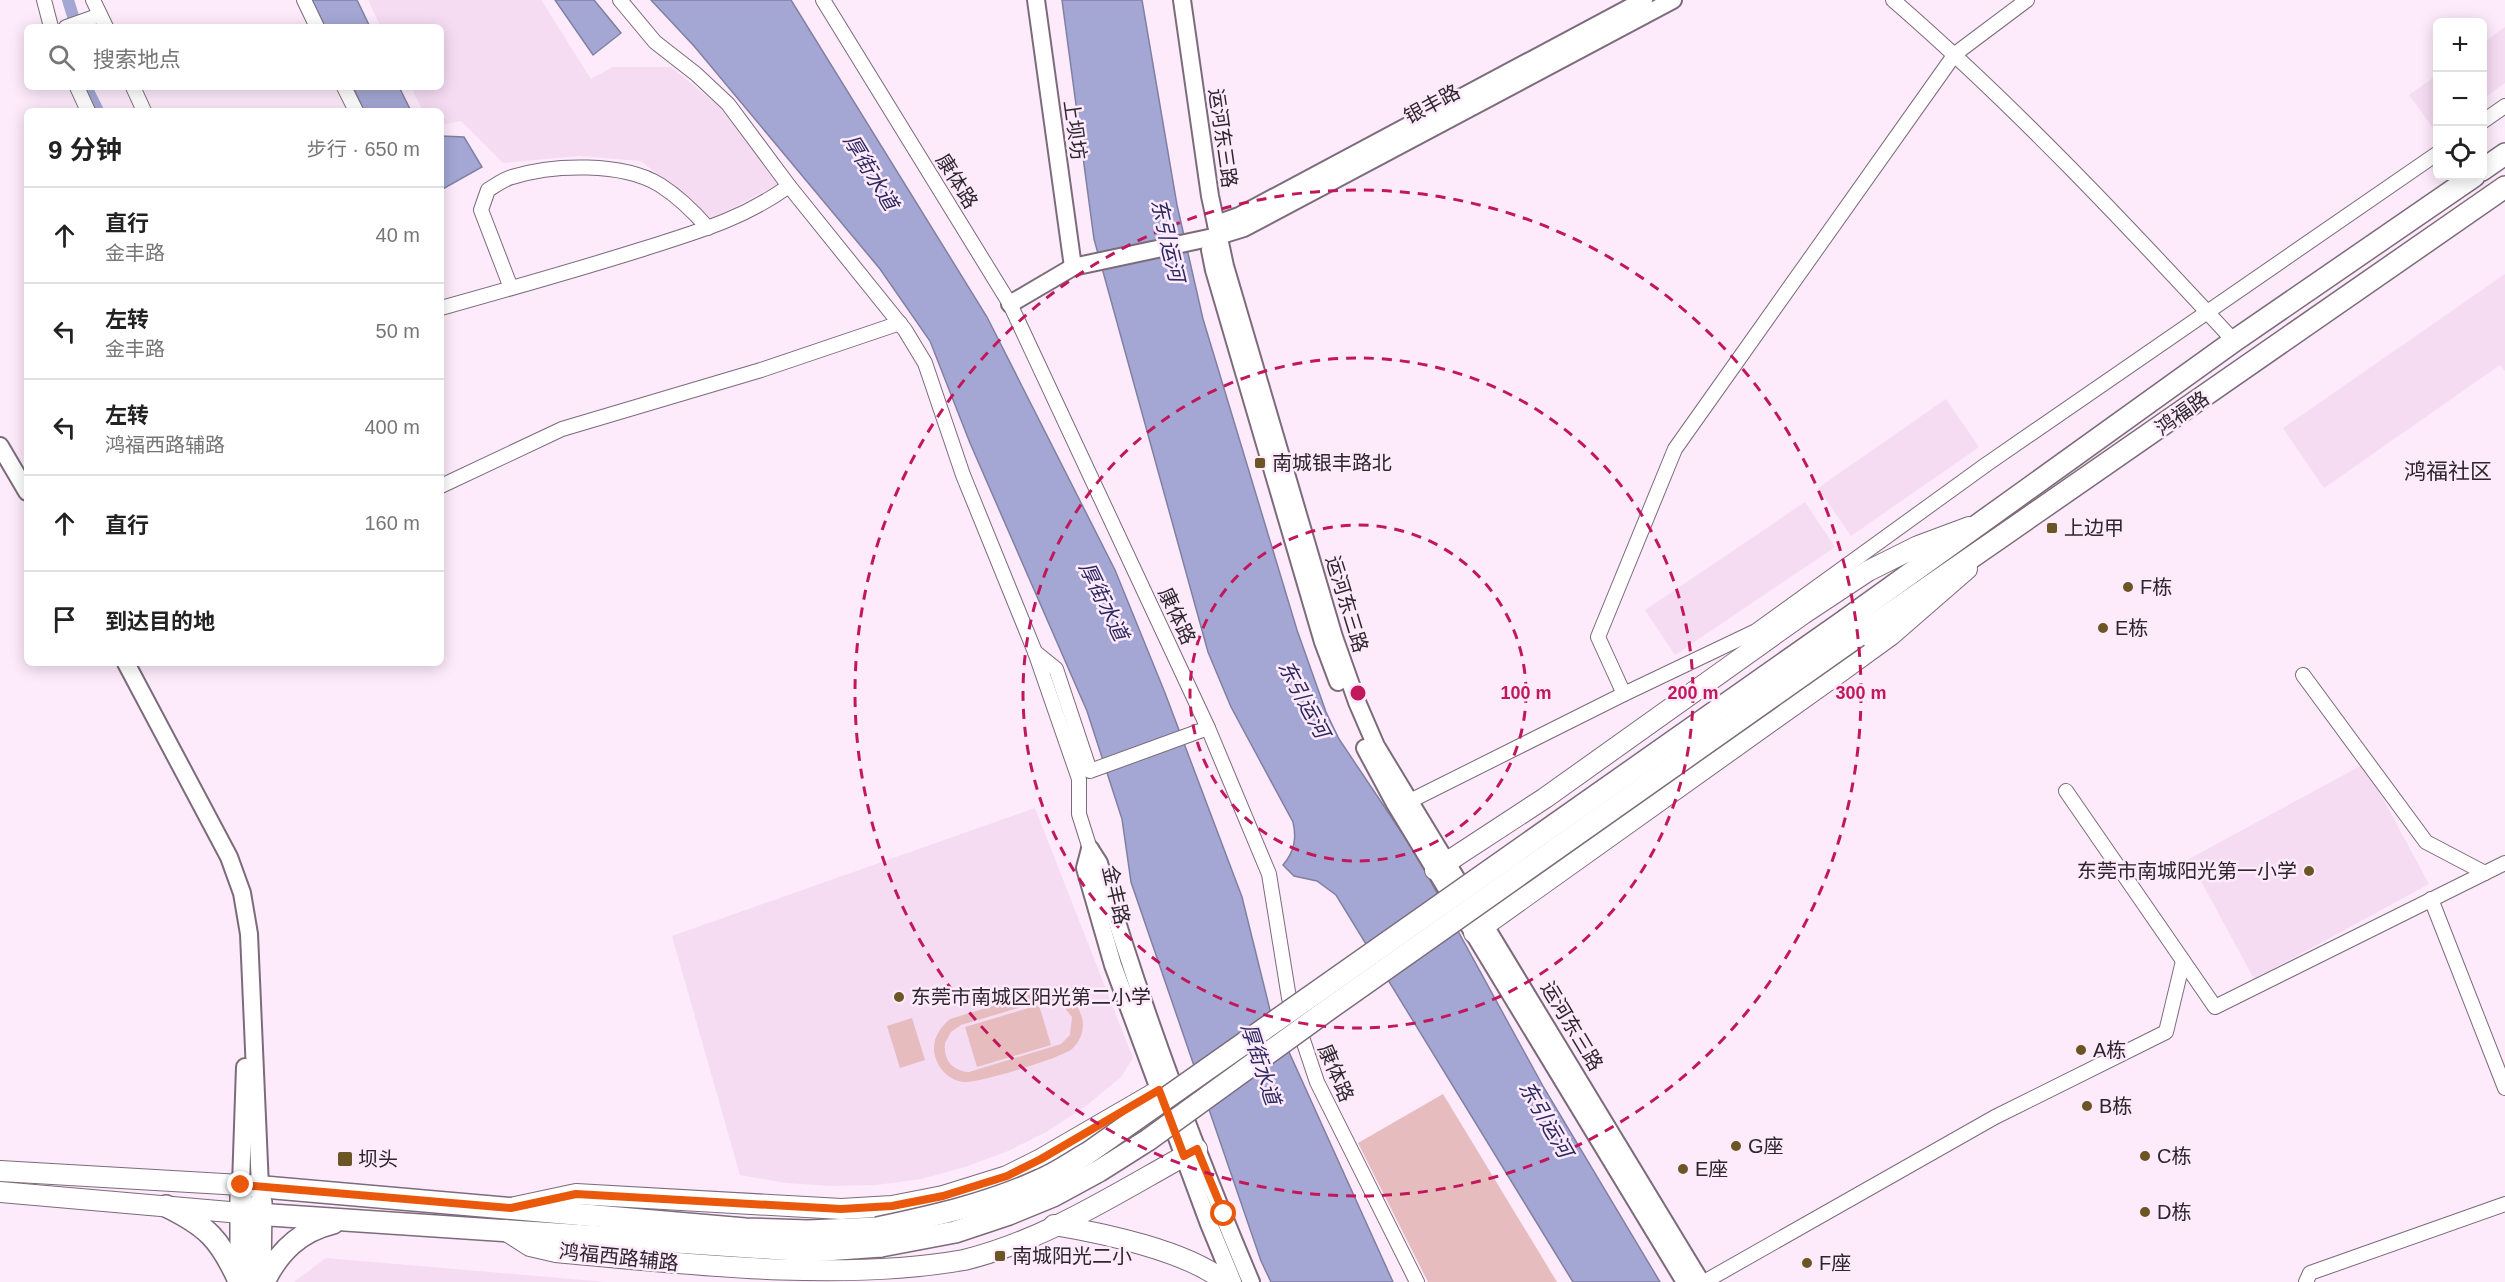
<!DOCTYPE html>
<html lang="zh">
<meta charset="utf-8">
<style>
:root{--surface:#fff;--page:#f6f6f6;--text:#222;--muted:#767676;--line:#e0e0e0}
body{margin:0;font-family:Helvetica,"Noto Sans SC",sans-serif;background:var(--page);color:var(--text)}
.controls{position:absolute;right:18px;top:18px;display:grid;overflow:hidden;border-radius:9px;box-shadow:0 3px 15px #0003}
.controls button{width:54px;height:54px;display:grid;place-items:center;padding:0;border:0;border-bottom:2px solid var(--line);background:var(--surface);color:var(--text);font:30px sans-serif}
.stop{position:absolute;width:18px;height:18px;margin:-14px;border:4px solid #ea580c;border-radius:50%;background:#fff}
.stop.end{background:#ea580c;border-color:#fff;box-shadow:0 2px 6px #0008}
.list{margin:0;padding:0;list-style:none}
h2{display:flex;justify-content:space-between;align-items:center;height:78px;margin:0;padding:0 24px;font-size:26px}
h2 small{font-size:20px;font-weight:400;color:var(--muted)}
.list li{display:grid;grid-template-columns:39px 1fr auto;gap:18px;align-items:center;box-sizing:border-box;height:96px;padding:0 24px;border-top:2px solid var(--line)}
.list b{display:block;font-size:22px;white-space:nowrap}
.list p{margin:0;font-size:20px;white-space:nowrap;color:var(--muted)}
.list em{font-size:20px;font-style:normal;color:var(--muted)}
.icon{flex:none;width:33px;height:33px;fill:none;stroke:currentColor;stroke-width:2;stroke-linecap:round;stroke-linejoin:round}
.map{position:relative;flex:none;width:2505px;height:1282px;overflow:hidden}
.search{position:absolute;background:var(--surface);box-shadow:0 3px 15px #0003;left:24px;top:24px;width:420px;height:66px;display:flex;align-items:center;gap:15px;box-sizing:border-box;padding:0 21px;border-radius:9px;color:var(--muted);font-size:22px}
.panel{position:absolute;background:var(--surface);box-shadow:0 3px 15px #0003;left:24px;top:108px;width:420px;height:558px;border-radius:9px}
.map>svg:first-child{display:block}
.built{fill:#f5dcf3}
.green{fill:#e7bcbe;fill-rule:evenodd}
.water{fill:#a4a7d4;stroke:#8080a2;stroke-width:1.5}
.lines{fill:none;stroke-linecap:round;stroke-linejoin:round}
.canal{stroke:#a4a7d4;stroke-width:12}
.minor-casing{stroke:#7c6b7a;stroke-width:16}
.tertiary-casing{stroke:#7c6b7a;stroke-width:20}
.secondary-casing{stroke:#7c6b7a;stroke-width:22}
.primary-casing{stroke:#7c6b7a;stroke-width:24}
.minor{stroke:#fff;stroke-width:14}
.tertiary{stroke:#fff;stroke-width:16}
.secondary{stroke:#fff;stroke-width:20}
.primary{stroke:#fff;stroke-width:21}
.primary-bridge-casing{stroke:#7c6b7a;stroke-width:24;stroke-linecap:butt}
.primary-bridge{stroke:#fff;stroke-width:21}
.route{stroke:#ea580c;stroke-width:8}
.ring{fill:none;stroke:#c2185b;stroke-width:3;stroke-dasharray:10 8}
.poi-dot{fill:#6b5525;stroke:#fdeafb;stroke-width:2}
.labels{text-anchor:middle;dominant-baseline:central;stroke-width:5;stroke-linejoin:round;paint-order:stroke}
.street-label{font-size:20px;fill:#2d262c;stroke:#fdeafb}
.poi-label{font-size:20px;fill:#2d262c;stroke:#fdeafb;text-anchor:start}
.water-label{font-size:21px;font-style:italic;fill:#2b285f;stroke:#fdeafb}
.quarter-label{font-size:22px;fill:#2d262c;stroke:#fdeafb}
.centre{fill:#c2185b;stroke:#fdeafb;stroke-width:3}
.ring-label{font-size:18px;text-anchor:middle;font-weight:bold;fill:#c2185b;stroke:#fdeafb;stroke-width:5;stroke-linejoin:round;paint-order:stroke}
</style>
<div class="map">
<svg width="2505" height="1282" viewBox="0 0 2505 1282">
<rect width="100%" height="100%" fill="#fdeafb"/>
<g class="built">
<polygon points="368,0 541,0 591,79 613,67 671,67 720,107 778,184 712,219 641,161 579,156 503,163 461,121 441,125 441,111 423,111 411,87 441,87 441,27 381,27"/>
<polygon points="2505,27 2505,83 2483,99 2483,43"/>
<polygon points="2437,75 2438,131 2436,132 2409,95"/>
<polygon points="2505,274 2505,371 2500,365 2324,488 2283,428"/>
<polygon points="1946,399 1979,447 1851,536 1818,488"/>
<polygon points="1805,502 1835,547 1675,655 1645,610"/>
<polygon points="2364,764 2429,884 2254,979 2189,859"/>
<polygon points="1035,808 1133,1058 1121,1077 1086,1106 1048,1131 1008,1151 965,1167 921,1179 876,1185 831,1186 786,1183 740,1175 672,936"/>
<polygon points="326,1258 606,1282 294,1282"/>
</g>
<g class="green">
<path d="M1048,989C1077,992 1096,1026 1072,1049C1061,1058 977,1084 963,1082C950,1080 940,1071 936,1059C930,1043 938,1029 950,1019ZM1048,999L1060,1002L1072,1017L1070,1035L1061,1044L969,1072C952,1071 943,1059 945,1043L951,1032L961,1025Z"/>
<polygon points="1039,1005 1051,1045 977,1067 965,1027"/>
<polygon points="912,1018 925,1060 900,1068 887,1026"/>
<polygon points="1443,1094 1557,1282 1428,1282 1358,1143"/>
</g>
<g class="water">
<polygon points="312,0 357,0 370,27 325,27"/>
<polygon points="555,0 594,0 621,33 593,55"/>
<polygon points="651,0 791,0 987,317 1115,570 1165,693 1242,897 1270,1010 1393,1282 1271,1282 1261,1261 1131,882 1122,819 1087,711 970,443 930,341 880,269 694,46"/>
<path d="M1062,0H1142L1177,205L1203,319L1297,630L1326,712L1339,739L1414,851L1544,1088L1660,1282H1573L1336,895L1317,881L1294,876L1283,865C1294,852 1297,839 1293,822L1231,707L1208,652L1094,239Z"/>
<polygon points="353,87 399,87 411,111 364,111"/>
<polygon points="441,136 464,137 482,167 441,190"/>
</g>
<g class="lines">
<g class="canal">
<polyline points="68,0 73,16"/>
<polyline points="86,87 98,111"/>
</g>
<g class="minor-casing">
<g id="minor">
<polyline points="44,0 51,27"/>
<polyline points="93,0 106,27"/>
<polyline points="304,0 317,27"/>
<polyline points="620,0 655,42 696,74 728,104 789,186 905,330 925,363 963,475 1035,652 1079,779 1079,814 1090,849"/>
<polyline points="823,0 1010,304 1208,728 1269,874 1289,998 1317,1082 1417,1282"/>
<path d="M1893,0C2014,105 2125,223 2234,341"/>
<polyline points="66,27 100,15"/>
<polyline points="77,87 88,111"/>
<polyline points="133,87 144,111"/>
<polyline points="344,87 356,111"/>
<polyline points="2482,122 2505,106"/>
<path d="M511,288L481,210L488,190C496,185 504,179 512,177C553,164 623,162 660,185C679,197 694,212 708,228"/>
<path d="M441,308C509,289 576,270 643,249C699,231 741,220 789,186"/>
<polyline points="441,486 562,429 761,370 900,323"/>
<polyline points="1035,652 1056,669 1090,771 1208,728"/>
<polyline points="2303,675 2426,842 2485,873"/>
<polyline points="1624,694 1598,637 1675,449 1955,54 2027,0"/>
<polyline points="2066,791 2215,1007 2505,863"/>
<polyline points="1410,801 1624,694 1756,631 1987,464 2438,153"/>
<polyline points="2431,899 2505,1088"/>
<polyline points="1704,1282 1995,1117 2166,1032 2183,961"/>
<polyline points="2306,1282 2310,1273 2505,1204"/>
</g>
</g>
<g class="tertiary-casing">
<g id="tertiary">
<polyline points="1036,0 1073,267"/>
<polyline points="1182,0 1210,196 1225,266 1334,637 1357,702 1376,746 1701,1282"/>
<polyline points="1216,224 1239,216 1644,0"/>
<polyline points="1210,250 1214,270 1323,642 1338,682"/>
<polyline points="1010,304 1073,267 1218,236 1244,228 1673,0"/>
<polyline points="0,446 27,492"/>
<polyline points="126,663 229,857 242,893 249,934 260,1187"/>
<polyline points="1365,748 1394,802 1685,1282"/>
<path d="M1090,849L1099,863C1141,1006 1193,1145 1251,1282"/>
<polyline points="1090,849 1085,868 1113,965 1209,1224 1233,1282"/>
<polyline points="241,1185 245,1067"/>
</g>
</g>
<g class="secondary-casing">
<g id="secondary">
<polyline points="1435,870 1545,798 1803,614 1868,571 1918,546 1969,527"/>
<polyline points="1474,933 1840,672 1891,635 1967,569"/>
<polyline points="0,1171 241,1185"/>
<polyline points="0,1192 241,1213"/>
<polyline points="515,1207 576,1194 841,1209 892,1206 943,1196 1007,1176 1041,1159 1172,1083"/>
<path d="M1054,1225C1102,1233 1188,1251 1225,1282"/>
<path d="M505,1230L530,1246L556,1252C686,1264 837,1282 964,1260C1047,1240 1123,1189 1197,1149"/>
</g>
</g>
<g class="primary-casing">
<g id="primary">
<polyline points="2482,170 2505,154"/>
<polyline points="1847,619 2234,341 2474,176"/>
<polyline points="1858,636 2505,187"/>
<path d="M166,1206C207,1226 220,1239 239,1281"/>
<polyline points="241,1213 811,1251 881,1246"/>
<polyline points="260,1281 261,1202"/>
<polyline points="241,1282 241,1185 745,1229 808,1231 877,1228"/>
<path d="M264,1282C279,1251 300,1231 333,1223"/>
</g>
</g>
<use href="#minor" class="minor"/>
<use href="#tertiary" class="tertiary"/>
<use href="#secondary" class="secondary"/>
<use href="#primary" class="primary"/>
<g class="primary-bridge-casing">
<g id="primary-bridge">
<path d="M877,1228C933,1216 988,1204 1040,1180C1057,1173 1072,1162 1088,1153L1847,619"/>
<polyline points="881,1246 955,1232 1009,1214 1053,1196 1099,1171 1148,1140 1329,1009 1858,636"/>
</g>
</g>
<use href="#primary-bridge" class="primary-bridge"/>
</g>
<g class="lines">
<polyline class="route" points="241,1185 511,1208 576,1194 841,1209 892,1206 943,1196 1007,1176 1041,1159 1159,1090 1184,1156 1197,1149 1224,1214"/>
</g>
<g class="ring">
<circle cx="1358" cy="693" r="168"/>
<circle cx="1358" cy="693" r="335"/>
<circle cx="1358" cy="693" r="503"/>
</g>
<g class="poi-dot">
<rect x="1254" y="457" width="12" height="12" rx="3"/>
<rect x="2046" y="522" width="12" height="12" rx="3"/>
<circle cx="2128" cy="587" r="6"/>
<circle cx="2103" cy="628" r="6"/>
<circle cx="2309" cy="871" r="6"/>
<circle cx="899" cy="997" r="6"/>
<circle cx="2081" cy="1050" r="6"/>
<circle cx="2087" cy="1106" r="6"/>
<circle cx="1736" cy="1146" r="6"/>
<circle cx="2145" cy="1156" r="6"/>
<rect x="337" y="1151" width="16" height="16" rx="3"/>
<circle cx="1683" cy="1169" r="6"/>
<circle cx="2145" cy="1212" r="6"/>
<rect x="994" y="1250" width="12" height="12" rx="3"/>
<circle cx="1807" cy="1263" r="6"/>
</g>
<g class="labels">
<g class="street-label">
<text transform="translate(1432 104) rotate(-28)">银丰路</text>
<text transform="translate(1075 130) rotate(82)">上坝坊</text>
<text transform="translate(1223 138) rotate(82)">运河东三路</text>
<text transform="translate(957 181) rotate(58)">康体路</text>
<text transform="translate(2182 413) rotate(-35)">鸿福路</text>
<text transform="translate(1347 604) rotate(73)">运河东三路</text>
<text transform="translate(1177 616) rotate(65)">康体路</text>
<text transform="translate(1116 895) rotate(77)">金丰路</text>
<text transform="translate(1572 1026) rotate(59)">运河东三路</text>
<text transform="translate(1336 1073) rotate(67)">康体路</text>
<text transform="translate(619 1257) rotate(6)">鸿福西路辅路</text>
</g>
<g class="poi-label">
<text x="1272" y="463">南城银丰路北</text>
<text x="2064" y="528">上边甲</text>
<text x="2140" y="587">F栋</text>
<text x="2115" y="628">E栋</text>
<text x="2297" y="871" text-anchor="end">东莞市南城阳光第一小学</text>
<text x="911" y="997">东莞市南城区阳光第二小学</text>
<text x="2093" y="1050">A栋</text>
<text x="2099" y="1106">B栋</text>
<text x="1748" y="1146">G座</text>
<text x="2157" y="1156">C栋</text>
<text x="358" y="1159">坝头</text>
<text x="1695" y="1169">E座</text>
<text x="2157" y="1212">D栋</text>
<text x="1012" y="1256">南城阳光二小</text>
<text x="1819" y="1263">F座</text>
</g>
<g class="water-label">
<text transform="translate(871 172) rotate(59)">厚街水道</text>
<text transform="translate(1168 240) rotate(77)">东引运河</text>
<text transform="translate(1104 601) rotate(64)">厚街水道</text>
<text transform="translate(1304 699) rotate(62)">东引运河</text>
<text transform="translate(1261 1064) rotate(72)">厚街水道</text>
<text transform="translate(1546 1119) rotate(60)">东引运河</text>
</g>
<g class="quarter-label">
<text x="2448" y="471">鸿福社区</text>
</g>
</g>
<circle cx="1358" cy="693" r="9" class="centre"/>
<g class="ring-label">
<text x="1526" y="699">100 m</text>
<text x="1693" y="699">200 m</text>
<text x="1861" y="699">300 m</text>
</g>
</svg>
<div class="controls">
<button>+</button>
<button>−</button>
<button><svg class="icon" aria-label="locate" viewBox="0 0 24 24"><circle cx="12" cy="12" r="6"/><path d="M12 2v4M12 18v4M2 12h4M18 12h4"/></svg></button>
</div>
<div class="stop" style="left:1224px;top:1214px"></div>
<div class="stop end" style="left:241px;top:1185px"></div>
<div class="search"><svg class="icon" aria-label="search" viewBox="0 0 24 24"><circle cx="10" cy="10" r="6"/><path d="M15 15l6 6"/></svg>搜索地点</div>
<section class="panel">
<h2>9 分钟<small>步行 · 650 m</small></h2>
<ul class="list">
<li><svg class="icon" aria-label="ahead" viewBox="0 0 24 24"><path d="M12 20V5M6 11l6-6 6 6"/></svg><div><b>直行</b><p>金丰路</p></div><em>40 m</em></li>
<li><svg class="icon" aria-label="left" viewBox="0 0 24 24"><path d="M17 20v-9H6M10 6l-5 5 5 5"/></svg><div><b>左转</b><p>金丰路</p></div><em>50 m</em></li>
<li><svg class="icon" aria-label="left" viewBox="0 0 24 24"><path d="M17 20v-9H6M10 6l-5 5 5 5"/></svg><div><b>左转</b><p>鸿福西路辅路</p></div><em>400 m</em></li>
<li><svg class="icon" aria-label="ahead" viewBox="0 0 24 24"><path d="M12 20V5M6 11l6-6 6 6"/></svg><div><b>直行</b></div><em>160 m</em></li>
<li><svg class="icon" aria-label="arrive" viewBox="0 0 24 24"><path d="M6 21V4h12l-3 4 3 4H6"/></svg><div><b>到达目的地</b></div></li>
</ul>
</section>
</div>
